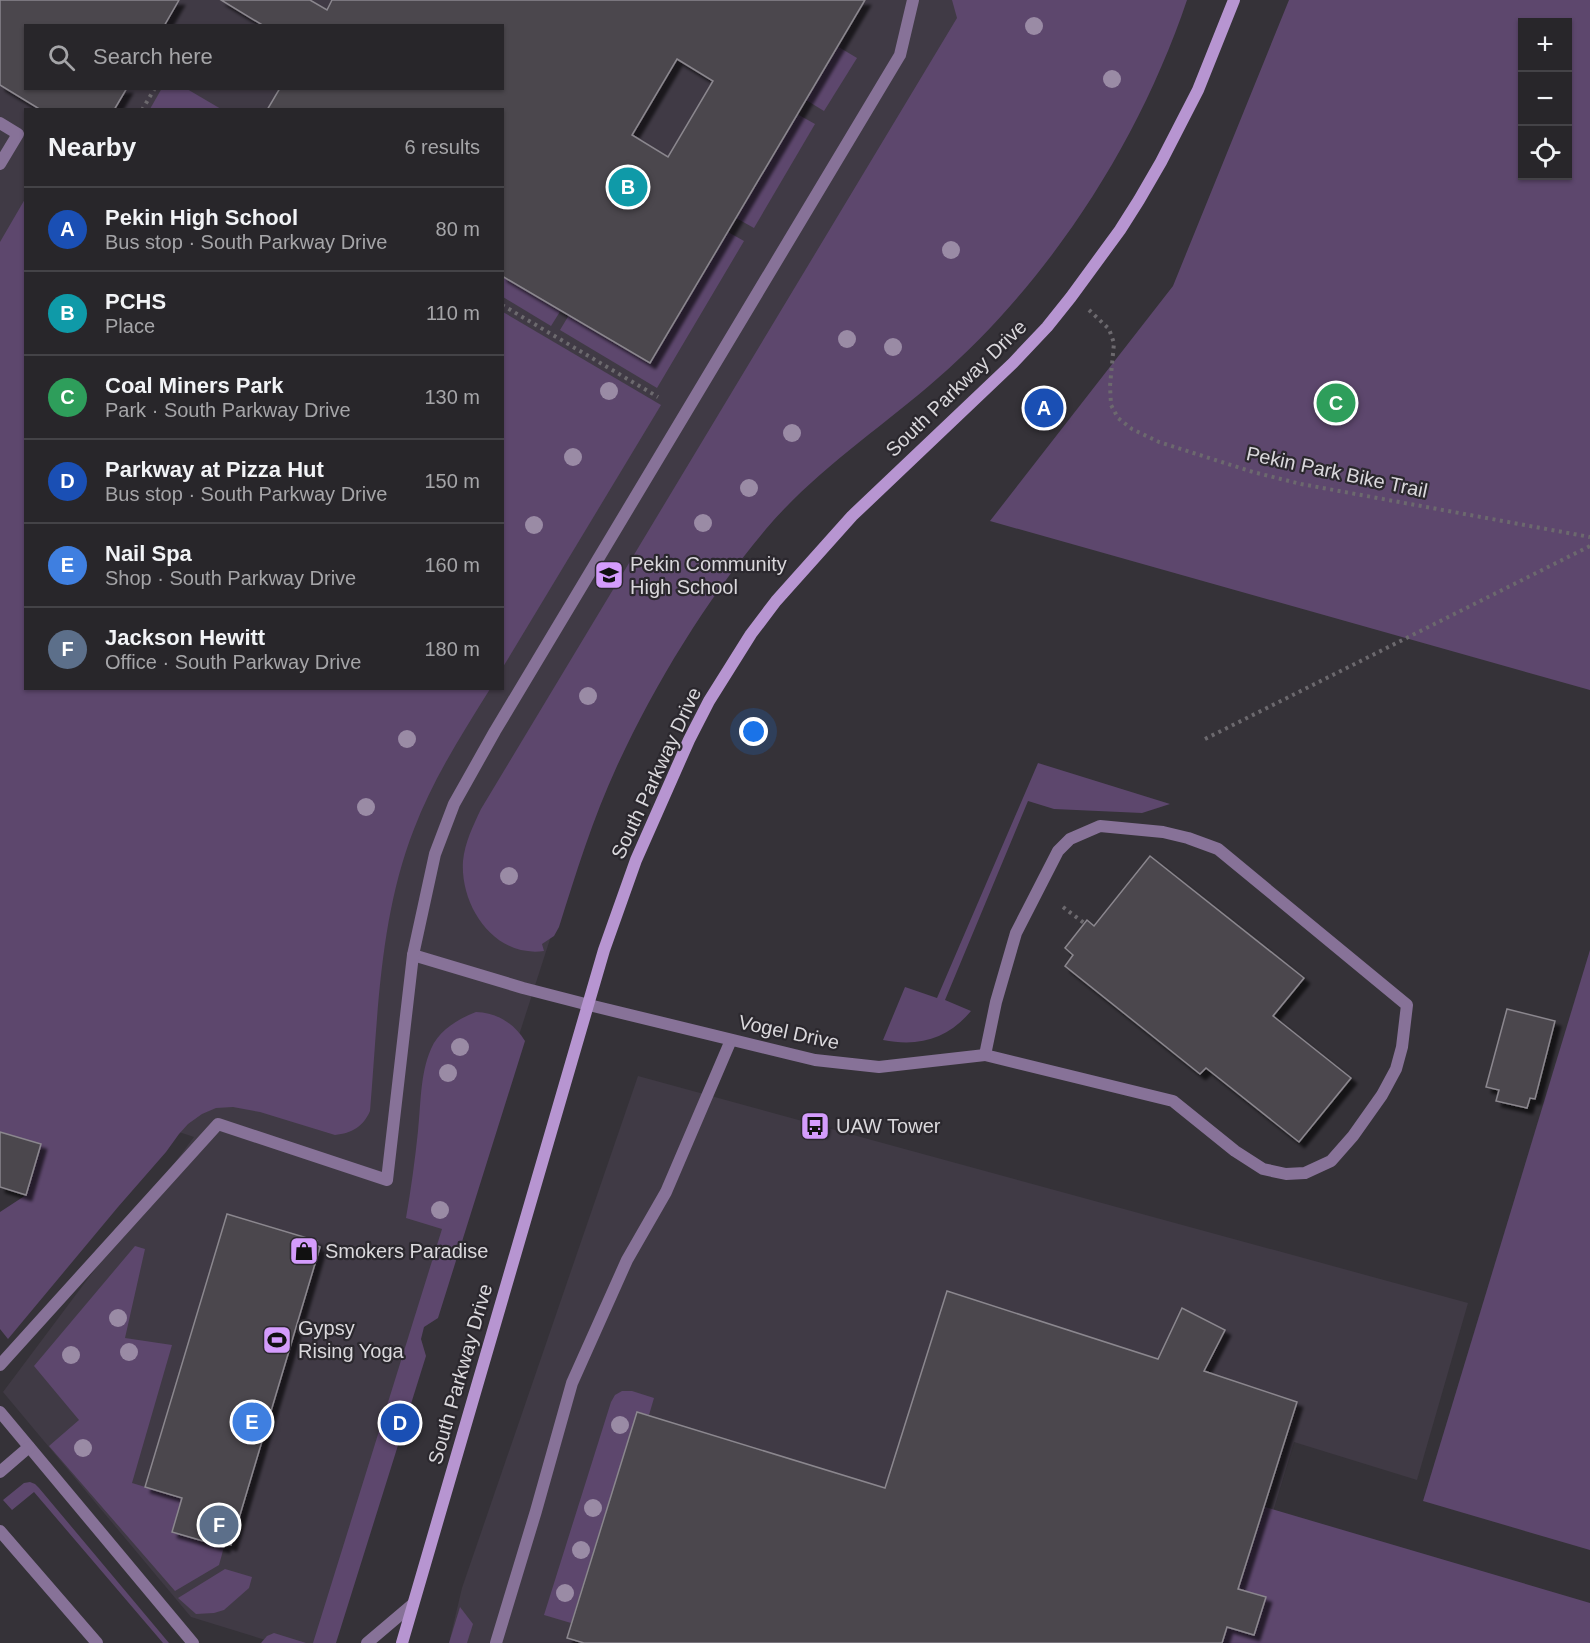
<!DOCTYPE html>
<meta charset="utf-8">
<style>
:root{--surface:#28262a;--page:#343236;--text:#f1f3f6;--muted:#a5a5a8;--line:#444347;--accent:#d49cfc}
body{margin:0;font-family:Helvetica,sans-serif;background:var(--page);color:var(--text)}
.controls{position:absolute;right:18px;top:18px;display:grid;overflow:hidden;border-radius:0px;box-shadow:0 2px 4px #0004}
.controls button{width:54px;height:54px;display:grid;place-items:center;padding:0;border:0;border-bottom:2px solid var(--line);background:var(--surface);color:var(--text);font:30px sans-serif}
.you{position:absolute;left:754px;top:732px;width:21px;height:21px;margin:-15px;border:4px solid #fff;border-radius:50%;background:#1a73e8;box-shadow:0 0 0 9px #1a73e833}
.badge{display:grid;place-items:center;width:39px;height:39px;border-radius:50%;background:var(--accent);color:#fff;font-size:20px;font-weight:700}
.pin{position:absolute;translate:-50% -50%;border:3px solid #fff;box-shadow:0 2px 6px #0006}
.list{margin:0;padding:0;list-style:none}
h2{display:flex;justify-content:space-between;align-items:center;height:78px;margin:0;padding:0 24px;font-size:26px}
h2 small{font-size:20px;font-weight:400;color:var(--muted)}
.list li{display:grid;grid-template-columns:39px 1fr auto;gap:18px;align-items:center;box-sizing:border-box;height:84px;padding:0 24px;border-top:2px solid var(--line)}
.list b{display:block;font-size:22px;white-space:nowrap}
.list p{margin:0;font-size:20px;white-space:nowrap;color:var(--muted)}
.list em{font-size:20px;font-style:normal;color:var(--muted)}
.icon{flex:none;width:33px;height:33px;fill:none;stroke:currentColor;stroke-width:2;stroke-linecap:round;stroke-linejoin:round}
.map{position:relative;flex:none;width:1590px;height:1643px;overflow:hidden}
.search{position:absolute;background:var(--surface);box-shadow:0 2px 4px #0004;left:24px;top:24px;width:480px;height:66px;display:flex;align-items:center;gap:15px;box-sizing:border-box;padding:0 21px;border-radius:0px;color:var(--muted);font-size:22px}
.panel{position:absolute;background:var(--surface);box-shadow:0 2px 4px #0004;left:24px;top:108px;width:480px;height:582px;border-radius:0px}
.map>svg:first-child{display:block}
.built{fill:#403a45;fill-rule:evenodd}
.green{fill:#5d476d;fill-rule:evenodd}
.building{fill:#4b474e;stroke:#8b878e;stroke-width:1.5;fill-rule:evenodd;filter:url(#shadow)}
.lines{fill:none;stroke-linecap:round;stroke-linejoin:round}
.path{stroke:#6c696e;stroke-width:4;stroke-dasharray:3 4.5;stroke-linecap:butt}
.service{stroke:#877298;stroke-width:12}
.minor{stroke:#877298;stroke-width:12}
.secondary{stroke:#b795d1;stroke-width:12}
.tree{fill:#9a8ba5}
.labels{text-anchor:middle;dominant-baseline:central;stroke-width:4.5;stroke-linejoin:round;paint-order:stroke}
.street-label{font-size:20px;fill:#dad8dc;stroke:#2b282e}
.poi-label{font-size:20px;fill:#dad8dc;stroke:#2b282e;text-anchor:start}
</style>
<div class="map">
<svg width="1590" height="1643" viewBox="0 0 1590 1643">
<defs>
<filter id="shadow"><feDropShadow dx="5.5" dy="5.5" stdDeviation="1.5" flood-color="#0009"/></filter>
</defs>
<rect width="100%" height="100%" fill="#353238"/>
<g class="built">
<path d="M0,0H1165L763,501L666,650L592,809L458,1224L454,1223L320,1643H275L191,1617L3,1392L194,1137L0,1072ZM26,26H502V88H26ZM26,110H502V688H26Z"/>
<polygon points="638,1076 1468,1303 1417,1480 1294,1442 1250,1588 1257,1643 449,1643 462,1588"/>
</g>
<g class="green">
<path d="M952,0H1187C1139,142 1051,279 938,378C880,429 816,470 766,529C706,600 656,682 617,766C593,818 576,873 559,927L554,936L542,944L544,951C494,958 460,906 463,861C465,842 473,826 481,809L957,18Z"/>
<path d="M1289,0H1590V690L990,521L1173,286ZM1522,22H1568V176H1522Z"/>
<polygon points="837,46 857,58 824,111 806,100"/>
<polygon points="162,88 187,89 221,109 150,109"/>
<polygon points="797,114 815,124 754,228 736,218"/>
<path d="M25,199L26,688L490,689C462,734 433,779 414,829C379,918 378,1017 370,1111C363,1127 352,1133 335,1135L260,1112L233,1107L216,1108L202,1114L188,1124L179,1134L166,1152L118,1207L8,1339L0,1329V1212L26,1195L0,1132V242Z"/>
<polygon points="728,232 744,241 657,388 560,330 569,315 651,362"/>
<polygon points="503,276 561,310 551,326 503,297"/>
<polygon points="503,312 661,405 503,667"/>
<path d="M1038,763L1170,804L1142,813L1054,809L1028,801L945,1000L971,1011C948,1039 919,1047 883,1040L905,987L937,998Z"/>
<polygon points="1590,950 1590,1550 1423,1501"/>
<path d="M476,1012C497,1013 514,1023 525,1041L438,1318L424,1327L421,1339L426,1356L336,1643H313L442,1229L406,1218C411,1189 415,1160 418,1131C421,1104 420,1074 431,1049C439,1030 458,1019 476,1012Z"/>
<polygon points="135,1246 145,1249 125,1338 172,1345 132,1483 182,1498 172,1532 224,1547 219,1565 175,1591 49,1446 79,1420 34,1366"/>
<polygon points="622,1391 632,1391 654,1398 649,1415 637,1412 571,1623 544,1615 611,1402 615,1395"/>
<polygon points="30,1482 35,1484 39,1488 169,1643 163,1643 34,1492 12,1510 3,1500 24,1483"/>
<polygon points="1265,1507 1590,1603 1590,1643 1222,1643 1227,1627 1254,1635 1238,1589"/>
<polygon points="225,1569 252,1577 249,1588 224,1610 214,1613 196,1614 178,1598"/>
<polygon points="460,1607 473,1624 467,1643 449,1643"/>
<polygon points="274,1633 306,1643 261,1643 267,1636"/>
</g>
<g class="building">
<polygon points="0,0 179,0 164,26 26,26 26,88 127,88 114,110 41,110 0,85"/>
<path d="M221,0H310L327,10L332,0H865L650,363L502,276V110H267L280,88H502V26H264ZM677,59L713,81L668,157L632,135Z"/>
<polygon points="1150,856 1304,978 1273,1016 1351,1078 1299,1142 1206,1068 1200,1074 1065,966 1073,955 1065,948 1087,920 1094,926"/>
<polygon points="1507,1009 1555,1021 1535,1099 1530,1098 1527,1108 1496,1101 1499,1090 1486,1087"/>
<polygon points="808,1119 824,1124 822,1132 806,1128"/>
<polygon points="0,1132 41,1144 26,1195 0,1187"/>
<polygon points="227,1214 317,1241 315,1245 320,1247 231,1545 225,1543 224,1547 172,1532 182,1498 145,1487"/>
<polygon points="947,1291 1158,1359 1182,1308 1225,1330 1204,1371 1297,1402 1238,1589 1266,1597 1254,1635 1227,1627 1222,1643 584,1643 567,1638 637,1412 885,1488"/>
</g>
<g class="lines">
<g class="path">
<polyline points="142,110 155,88"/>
<polyline points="502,305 658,397"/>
<polyline points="1089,310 1109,329 1114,343 1110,386 1111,405 1118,418 1132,429 1159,442 1253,472 1301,484 1590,537"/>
<polyline points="1205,739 1590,546"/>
<polyline points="1063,907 1084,923"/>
</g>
<g class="service">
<polyline points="0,123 18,134 0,164"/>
<polygon points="1100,826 1163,832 1188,838 1218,849 1407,1005 1402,1047 1396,1069 1382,1095 1353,1136 1331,1161 1305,1173 1286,1174 1263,1169 1235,1151 1173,1101 985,1055 996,1002 1016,933 1058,851 1070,839"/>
<polyline points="413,955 523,988 589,1005"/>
<polyline points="0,1365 218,1124 387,1180 413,955 435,854 454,804 495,731 900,55 913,0"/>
<polyline points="0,1412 193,1643"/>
<polyline points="0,1472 29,1447"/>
<polyline points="0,1531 97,1643"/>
<polyline points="367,1643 413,1604"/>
<polyline points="496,1643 536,1511 572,1383 627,1260 666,1192 731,1040"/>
</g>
<polyline class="minor" points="589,1005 815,1060 879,1067 985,1055"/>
<polyline class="secondary" points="402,1643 604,950 636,860 689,740 709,701 751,634 776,601 852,516 1013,363 1047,327 1071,297 1120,230 1139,200 1161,162 1198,90 1234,0"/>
</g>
<g class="tree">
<circle cx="1034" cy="26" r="9"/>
<circle cx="1112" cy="79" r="9"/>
<circle cx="951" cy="250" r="9"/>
<circle cx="847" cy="339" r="9"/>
<circle cx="893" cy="347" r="9"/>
<circle cx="609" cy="391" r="9"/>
<circle cx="792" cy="433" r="9"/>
<circle cx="573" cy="457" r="9"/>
<circle cx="749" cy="488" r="9"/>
<circle cx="703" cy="523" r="9"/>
<circle cx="534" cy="525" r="9"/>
<circle cx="588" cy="696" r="9"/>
<circle cx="407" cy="739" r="9"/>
<circle cx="366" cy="807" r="9"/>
<circle cx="509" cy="876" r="9"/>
<circle cx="460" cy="1047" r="9"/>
<circle cx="448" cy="1073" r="9"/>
<circle cx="440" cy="1210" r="9"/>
<circle cx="118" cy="1318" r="9"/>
<circle cx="129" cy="1352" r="9"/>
<circle cx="71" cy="1355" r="9"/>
<circle cx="620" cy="1425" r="9"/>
<circle cx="83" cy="1448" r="9"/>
<circle cx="593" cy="1508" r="9"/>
<circle cx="581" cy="1550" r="9"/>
<circle cx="565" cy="1593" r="9"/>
</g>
<defs>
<g id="school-square" transform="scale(1.5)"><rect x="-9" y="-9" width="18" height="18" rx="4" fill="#d49cfc" stroke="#2b282e"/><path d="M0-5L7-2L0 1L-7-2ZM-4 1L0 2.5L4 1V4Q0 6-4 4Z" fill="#111"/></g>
<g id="bus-square" transform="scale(1.5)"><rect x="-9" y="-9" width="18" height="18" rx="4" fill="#d49cfc" stroke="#2b282e"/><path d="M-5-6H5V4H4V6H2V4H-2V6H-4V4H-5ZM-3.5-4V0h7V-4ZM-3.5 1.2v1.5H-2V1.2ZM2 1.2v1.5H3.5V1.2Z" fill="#111"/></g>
<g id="shop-square" transform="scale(1.5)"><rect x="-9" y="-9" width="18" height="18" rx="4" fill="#d49cfc" stroke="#2b282e"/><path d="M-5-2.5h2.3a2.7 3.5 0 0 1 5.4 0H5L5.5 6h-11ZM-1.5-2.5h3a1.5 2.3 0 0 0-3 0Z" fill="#111"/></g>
<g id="stadium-square" transform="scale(1.5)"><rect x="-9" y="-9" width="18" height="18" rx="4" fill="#d49cfc" stroke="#2b282e"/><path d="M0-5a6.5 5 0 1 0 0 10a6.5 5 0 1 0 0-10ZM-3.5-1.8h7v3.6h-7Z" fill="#111"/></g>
</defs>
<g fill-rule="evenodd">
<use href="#school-square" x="609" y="575"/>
<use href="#bus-square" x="815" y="1126"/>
<use href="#shop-square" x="304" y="1251"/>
<use href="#stadium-square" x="277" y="1340"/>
</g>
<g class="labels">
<g class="street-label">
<text transform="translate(956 388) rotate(-44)">South Parkway Drive</text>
<text transform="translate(1337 472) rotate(12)">Pekin Park Bike Trail</text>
<text transform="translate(656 773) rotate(-65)">South Parkway Drive</text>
<text transform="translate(789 1032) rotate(12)">Vogel Drive</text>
<text transform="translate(460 1374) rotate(-74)">South Parkway Drive</text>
</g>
<g class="poi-label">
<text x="630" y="564">Pekin Community<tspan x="630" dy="23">High School</tspan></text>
<text x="836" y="1126">UAW Tower</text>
<text x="325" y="1251">Smokers Paradise</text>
<text x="298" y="1328">Gypsy<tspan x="298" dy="23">Rising Yoga</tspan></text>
</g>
</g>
</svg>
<div class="controls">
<button>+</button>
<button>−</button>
<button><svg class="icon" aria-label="locate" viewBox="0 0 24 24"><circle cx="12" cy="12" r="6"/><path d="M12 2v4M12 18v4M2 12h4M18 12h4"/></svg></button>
</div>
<div class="you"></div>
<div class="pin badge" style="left:1044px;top:408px;background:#1a4fb4">A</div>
<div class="pin badge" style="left:628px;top:187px;background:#0f9aa8">B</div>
<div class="pin badge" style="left:1336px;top:403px;background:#2e9e5b">C</div>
<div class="pin badge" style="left:400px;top:1423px;background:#1a4fb4">D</div>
<div class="pin badge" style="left:252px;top:1422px;background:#3f7fe0">E</div>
<div class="pin badge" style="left:219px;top:1525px;background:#5c6f8a">F</div>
<div class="search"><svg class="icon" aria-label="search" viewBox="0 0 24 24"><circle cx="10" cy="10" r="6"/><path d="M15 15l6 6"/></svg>Search here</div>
<section class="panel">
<h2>Nearby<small>6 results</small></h2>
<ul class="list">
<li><span class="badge" style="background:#1a4fb4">A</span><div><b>Pekin High School</b><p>Bus stop · South Parkway Drive</p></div><em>80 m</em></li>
<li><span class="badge" style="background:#0f9aa8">B</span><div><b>PCHS</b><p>Place</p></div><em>110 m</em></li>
<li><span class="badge" style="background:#2e9e5b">C</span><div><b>Coal Miners Park</b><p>Park · South Parkway Drive</p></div><em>130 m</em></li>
<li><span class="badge" style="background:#1a4fb4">D</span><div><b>Parkway at Pizza Hut</b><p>Bus stop · South Parkway Drive</p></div><em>150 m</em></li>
<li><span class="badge" style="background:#3f7fe0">E</span><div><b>Nail Spa</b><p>Shop · South Parkway Drive</p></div><em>160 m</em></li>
<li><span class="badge" style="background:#5c6f8a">F</span><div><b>Jackson Hewitt</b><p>Office · South Parkway Drive</p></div><em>180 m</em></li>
</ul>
</section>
</div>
